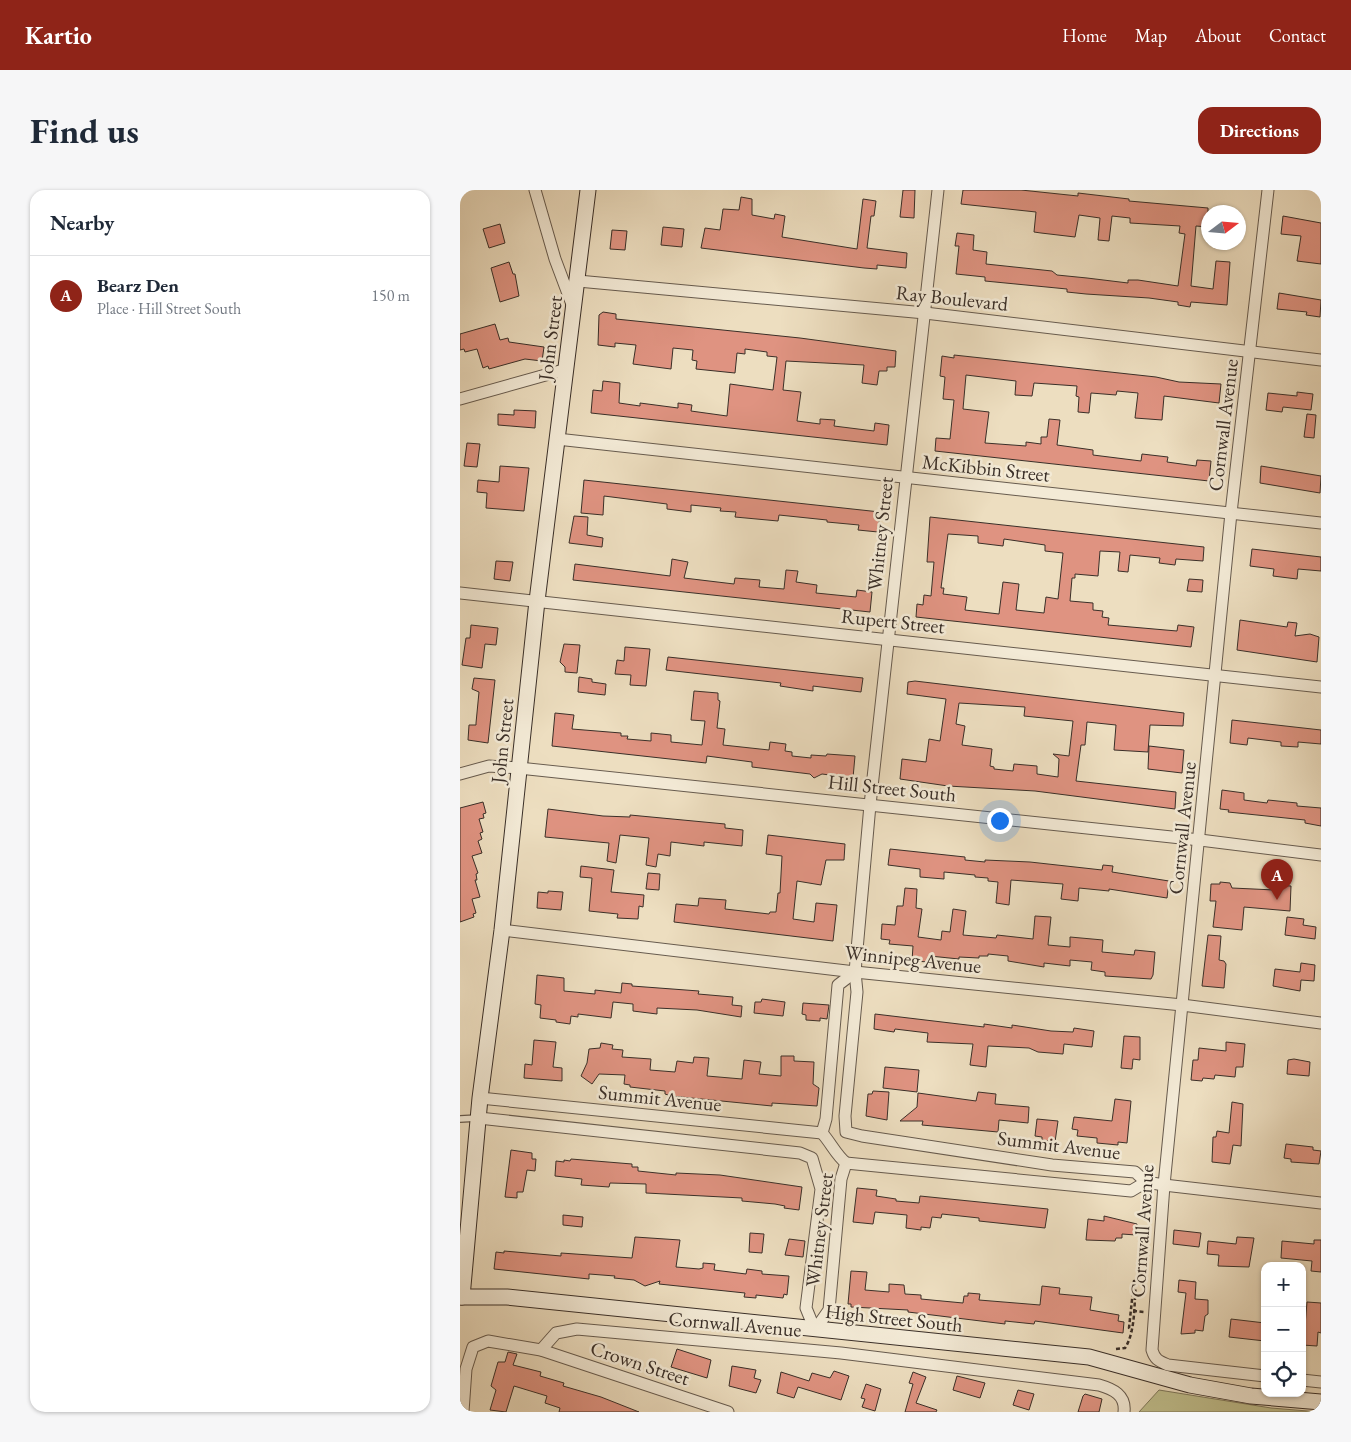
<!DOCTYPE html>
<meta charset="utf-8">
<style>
:root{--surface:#fff;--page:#f6f6f7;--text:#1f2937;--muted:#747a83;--line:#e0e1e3;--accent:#8f2418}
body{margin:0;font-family:"EB Garamond",serif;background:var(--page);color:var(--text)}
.controls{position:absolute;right:15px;bottom:15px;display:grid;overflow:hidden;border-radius:10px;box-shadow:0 1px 4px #0004}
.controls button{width:45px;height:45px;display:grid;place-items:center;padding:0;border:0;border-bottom:1px solid var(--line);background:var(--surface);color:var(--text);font:25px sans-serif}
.compass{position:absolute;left:741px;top:15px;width:45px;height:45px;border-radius:50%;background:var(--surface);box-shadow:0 1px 4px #0004;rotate:74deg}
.you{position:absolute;left:539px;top:630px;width:18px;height:18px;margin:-12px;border:4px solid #fff;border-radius:50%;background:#1a73e8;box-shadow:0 0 0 8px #1a73e833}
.badge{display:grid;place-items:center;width:32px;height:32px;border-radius:50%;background:var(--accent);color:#fff;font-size:16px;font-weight:700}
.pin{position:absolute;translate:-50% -41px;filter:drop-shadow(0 1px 2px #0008)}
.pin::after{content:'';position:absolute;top:26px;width:18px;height:15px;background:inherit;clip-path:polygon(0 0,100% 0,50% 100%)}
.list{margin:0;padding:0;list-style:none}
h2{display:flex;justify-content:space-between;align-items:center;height:65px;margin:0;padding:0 20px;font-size:21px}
h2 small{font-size:16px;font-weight:400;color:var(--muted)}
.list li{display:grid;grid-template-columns:32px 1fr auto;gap:15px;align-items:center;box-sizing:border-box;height:80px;padding:0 20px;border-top:1px solid var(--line)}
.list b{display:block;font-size:19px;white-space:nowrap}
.list p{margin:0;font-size:16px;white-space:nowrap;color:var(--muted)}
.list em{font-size:16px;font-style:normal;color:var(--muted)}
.icon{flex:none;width:28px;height:28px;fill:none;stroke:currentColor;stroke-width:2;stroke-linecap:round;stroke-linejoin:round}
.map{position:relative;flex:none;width:861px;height:1222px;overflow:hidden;border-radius:15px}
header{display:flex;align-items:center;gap:30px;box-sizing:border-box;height:70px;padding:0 25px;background:var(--accent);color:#fff}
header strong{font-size:24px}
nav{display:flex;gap:28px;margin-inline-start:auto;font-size:18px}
.intro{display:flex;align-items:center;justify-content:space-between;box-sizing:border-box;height:120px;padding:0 30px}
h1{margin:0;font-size:35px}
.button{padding:12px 22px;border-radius:15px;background:var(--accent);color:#fff;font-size:18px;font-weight:700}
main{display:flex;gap:30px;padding:0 30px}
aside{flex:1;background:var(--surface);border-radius:15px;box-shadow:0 1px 4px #0004}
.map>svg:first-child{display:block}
.green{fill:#c0bf8d;stroke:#7d775a}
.building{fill:#df9381;stroke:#3a2f28;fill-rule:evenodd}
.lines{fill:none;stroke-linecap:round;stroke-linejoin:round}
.lane-casing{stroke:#675b4e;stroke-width:8}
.street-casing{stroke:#675b4e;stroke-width:13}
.secondary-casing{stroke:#3a2f28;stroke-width:17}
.path{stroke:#3a2f28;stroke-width:2.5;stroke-dasharray:4 2.5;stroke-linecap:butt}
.lane{stroke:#f3ead6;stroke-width:5.5}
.street{stroke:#f3ead6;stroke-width:11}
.secondary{stroke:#f3ead6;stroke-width:15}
.labels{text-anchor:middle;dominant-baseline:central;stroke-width:5;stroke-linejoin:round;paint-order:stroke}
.street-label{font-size:20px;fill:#3a2f28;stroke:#f3ead6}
</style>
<header>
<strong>Kartio</strong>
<nav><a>Home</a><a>Map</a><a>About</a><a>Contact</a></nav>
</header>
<div class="intro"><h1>Find us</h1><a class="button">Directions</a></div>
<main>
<aside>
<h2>Nearby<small></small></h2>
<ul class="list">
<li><span class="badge">A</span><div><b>Bearz Den</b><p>Place · Hill Street South</p></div><em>150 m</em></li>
</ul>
</aside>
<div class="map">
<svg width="861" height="1222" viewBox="0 0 861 1222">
<rect width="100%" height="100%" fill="#eddec0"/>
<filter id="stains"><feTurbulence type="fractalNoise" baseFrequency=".004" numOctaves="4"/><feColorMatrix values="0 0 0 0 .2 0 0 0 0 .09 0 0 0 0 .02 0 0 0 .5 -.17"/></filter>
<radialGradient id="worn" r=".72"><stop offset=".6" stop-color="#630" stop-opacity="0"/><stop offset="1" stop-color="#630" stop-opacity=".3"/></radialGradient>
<polygon class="green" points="699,1200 811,1218 860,1222 679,1222"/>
<g class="building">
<polygon points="443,0 455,0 454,28 440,27"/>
<polygon points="503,0 561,0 618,6 618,3 669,9 669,11 748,18 748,37 736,36 731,96 753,99 756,71 770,72 767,115 731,112 730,117 718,115 718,112 689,108 626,104 607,102 607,99 525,91 525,87 496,84 499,56 495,56 497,43 514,45 513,60 527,62 526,74 592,81 597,85 627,88 668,93 668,90 678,90 718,96 725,44 719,43 720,36 670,33 670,28 652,26 649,51 638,50 640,28 619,25 615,47 581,43 574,42 576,22 501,14"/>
<polygon points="281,7 292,9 292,25 314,29 315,24 325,26 322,47 397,59 403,9 416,11 414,26 411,26 407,58 447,63 446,78 417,75 417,79 404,78 241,58 245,38 260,40 263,19 279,20"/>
<polygon points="823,26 861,33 861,74 837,71 841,46 821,44"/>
<polygon points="40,34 45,53 29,58 23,39"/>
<polygon points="203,37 224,39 222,57 201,55"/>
<polygon points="152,40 167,41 165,60 150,59"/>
<polygon points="49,72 53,84 55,84 59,106 40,112 31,78"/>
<polygon points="819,103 861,110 860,127 846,125 847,122 817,119"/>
<polygon points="143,122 156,124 156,129 340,148 436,161 435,177 427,177 427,181 419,181 417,195 402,193 404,175 326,171 323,200 341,202 337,231 360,234 360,229 375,230 374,236 414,241 415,233 429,235 427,255 131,223 133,200 142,201 143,191 160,193 159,213 180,216 180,213 218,218 218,213 232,215 231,221 267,226 270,194 313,200 317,167 307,166 307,162 285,159 285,164 277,163 275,183 236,179 237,171 232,170 233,160 213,158 211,179 173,174 176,155 155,153 155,157 138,155 139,125"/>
<polygon points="35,134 40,150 48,148 49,152 84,157 82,171 65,169 29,179 28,176 23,178 17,159 5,162 4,159 0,160 0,144"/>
<polygon points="494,165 696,187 719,192 761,194 759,213 704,206 702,230 675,228 678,203 657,201 656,205 631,203 629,223 618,222 619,207 616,206 617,196 574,193 572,206 555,205 556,191 506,185 503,219 529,222 525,253 566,256 566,252 581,254 581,247 587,247 589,229 600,230 597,255 633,260 633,265 681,271 682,264 708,267 707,272 736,276 737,270 751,271 749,291 475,261 476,248 490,249 494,210 483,209 485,187 480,186 482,166 494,168"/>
<polygon points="837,202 853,204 851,220 823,217 822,222 806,220 808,203 837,206"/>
<polygon points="54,220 76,221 75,238 38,235 38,224 54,225"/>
<polygon points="847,224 856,225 854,248 844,247"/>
<polygon points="7,253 20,254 17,277 4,276"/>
<polygon points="40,276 69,278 64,321 26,318 27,303 17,302 18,290 39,292"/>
<polygon points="801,276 861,286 860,303 800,293"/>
<polygon points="124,290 420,322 418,342 398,340 399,335 367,332 367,330 319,325 318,331 275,327 276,322 260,321 261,318 231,315 231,322 207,319 207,314 144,306 143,325 121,323"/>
<polygon points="114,326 128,327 127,345 143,348 142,357 109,353"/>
<path d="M470,327L744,357L743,371L716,369L715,375L699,373L700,368L670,365L668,382L658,381L660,362L640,361L638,386L615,384V388H612L610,411L633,413V420L643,421L642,427L649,428L648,435L717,441L718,435L734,437L731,457L456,427L457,414L463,415L464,405L471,406L474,372H467ZM488,344L518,346V353L543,356L544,349L585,355V361L603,363L598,409L586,407L584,423L556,420L559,394L543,392L539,424L505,420L507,407L483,404L484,398H481Z"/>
<polygon points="792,359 861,367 861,381 838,379 837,389 813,386 814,379 790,376"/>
<polygon points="212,369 228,372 224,388 274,394 275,388 300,390 299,397 324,399 326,380 338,381 336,392 357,395 356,403 396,407 397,400 412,402 410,422 113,390 115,374 210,386"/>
<polygon points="36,371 53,372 50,391 34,389"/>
<polygon points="729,389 743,390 742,402 727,401"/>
<polygon points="780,430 827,437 828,432 837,433 835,446 850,444 859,447 857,472 777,460"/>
<polygon points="11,435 38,438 36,455 25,454 22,478 2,475 6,448 10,448"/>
<polygon points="104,454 120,455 117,483 105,482 105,477 100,472"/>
<polygon points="165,457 190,459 186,496 170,495 171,485 155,484 157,470 164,471"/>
<polygon points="208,467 403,488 401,502 353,496 353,501 320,496 321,493 206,480"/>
<polygon points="119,487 132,489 132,492 146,494 145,505 118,502"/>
<polygon points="14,488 35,490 28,553 8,550 9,535 16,535 16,533 19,502 12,499"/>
<path d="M455,491L724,523L723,536L690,535L688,562L654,560L656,535L627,532L625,555H621L616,591L716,602L715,619L575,601L488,596L440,589L442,569L466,572L469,549L480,551L486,509L447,504L448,492ZM499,513L565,517L564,526L613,531L609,566L593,564L599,569L598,587L577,584V576L554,574L553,581L534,579V577L530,576L532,559L502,555L505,536L496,534Z"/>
<polygon points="234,501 258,503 258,510 260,511 257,538 265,539 263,555 309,560 310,552 326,554 325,561 332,562 332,566 351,568 351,565 366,566 367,564 395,566 393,588 362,584 354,588 350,584 292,577 292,572 247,566 246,573 92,556 95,523 114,525 112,539 161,543 161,546 168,546 167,549 191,551 191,543 211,545 211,552 242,555 245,531 231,530"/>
<polygon points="772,530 861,540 861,554 838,552 838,557 821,556 821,552 788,548 787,555 770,553"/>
<polygon points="689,556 724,560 722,583 688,579"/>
<polygon points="762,600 784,603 784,610 807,613 808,610 837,613 837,616 861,618 861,636 845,633 845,630 768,622 769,620 760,619"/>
<polygon points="23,612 26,623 23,624 24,628 19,629 23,642 20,643 22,649 18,651 22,663 12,666 18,683 16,684 17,690 15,690 20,707 12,709 16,723 13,724 14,727 0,732 0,618"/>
<polygon points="88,619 143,626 170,627 170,625 265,634 265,638 283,640 282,656 244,652 244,656 211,652 210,666 198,664 196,677 186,675 189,648 160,645 156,673 147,671 149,653 85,647"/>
<polygon points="308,645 385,654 384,670 366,670 361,695 337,691 333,729 354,732 356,713 377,715 373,751 214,732 216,714 238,716 239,708 266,710 265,719 309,724 310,722 316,722 318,703 320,703 322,666 306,664"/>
<polygon points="430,659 505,667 505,670 525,672 525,670 570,672 642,680 643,675 653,676 652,682 709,691 707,708 649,699 649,701 619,698 618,711 601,709 603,694 551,690 549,715 536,713 538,692 528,691 528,688 515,687 515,685 484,682 484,689 460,687 460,679 428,675"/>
<polygon points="121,676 154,680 151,702 184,705 183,717 179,716 178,729 157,728 158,724 129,721 132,688 120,687"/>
<polygon points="188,683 200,684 199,700 186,699"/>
<polygon points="760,692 770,693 772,698 815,700 815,695 831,696 830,721 784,717 782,740 753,737 756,711 750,711 751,694 760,694"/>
<polygon points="445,698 457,699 456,718 462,719 458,747 481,750 482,741 490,742 493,719 506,721 503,745 536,748 537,745 573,749 575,726 591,727 588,755 610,757 610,747 643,750 642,762 674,765 675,760 695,762 693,785 691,789 645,786 645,782 631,780 632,772 610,770 610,776 584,773 584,777 548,771 548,766 528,764 528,766 519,766 519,768 499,767 499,769 470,766 470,772 452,771 453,756 429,754 430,750 421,749 422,734 435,735 437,716 443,716"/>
<polygon points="88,701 103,702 101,720 77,718 78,702 88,703"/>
<polygon points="827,727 844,729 843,735 856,737 855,749 825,745"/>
<polygon points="748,745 761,746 759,770 764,771 766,774 764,798 742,796"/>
<polygon points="841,773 855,775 854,791 841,790 840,801 813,796 815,779 840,782"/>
<polygon points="77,785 104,788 104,801 135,804 135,800 161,803 162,793 172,794 172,796 239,801 238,804 273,807 272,815 282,816 281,827 237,820 197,818 197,824 173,821 173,814 153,812 151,828 118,824 118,827 111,826 110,834 96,832 96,830 80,828 81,815 75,814"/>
<polygon points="302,809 325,812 323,826 294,823 295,812 301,812"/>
<polygon points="343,813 369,815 367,829 360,828 360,831 346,830 346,825 342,824"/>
<polygon points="415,824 524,837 524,834 552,838 552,835 591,841 613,842 614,838 634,841 632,857 604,854 603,864 578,862 569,858 528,856 526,877 510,875 513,854 467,852 468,843 435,839 434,842 414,839"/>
<polygon points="664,846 680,847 680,870 673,869 672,879 661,878"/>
<polygon points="74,850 96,852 93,877 102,878 102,891 64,888 65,874 72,875"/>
<polygon points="766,852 785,854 783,877 776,877 775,887 755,885 754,889 743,888 742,891 731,890 733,870 738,870 739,858 766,861"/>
<polygon points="141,853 153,855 152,859 163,860 162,867 191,869 190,880 215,882 217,871 233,873 234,867 249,868 247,886 282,889 284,870 301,872 299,884 321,886 321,866 334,866 334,871 354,872 353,894 359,898 357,916 312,913 312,916 211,906 205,904 205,901 170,897 170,895 164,894 165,885 139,884 132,894 121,886 127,873 129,859 140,858"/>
<polygon points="834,869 850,872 849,886 827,884 828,870"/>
<polygon points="425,877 459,880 457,902 423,898"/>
<polygon points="413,901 429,902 427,930 406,926 408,904 412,904"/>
<polygon points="518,902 536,904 535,914 569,917 568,933 539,930 538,942 462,935 463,931 440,931 457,917 458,903 516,911"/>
<polygon points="655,909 671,911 667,953 658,952 658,955 637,953 637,948 617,946 618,940 612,939 614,927 652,931"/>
<polygon points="772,912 783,914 781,956 773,955 770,974 752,972 753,947 756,947 757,941 769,943"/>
<polygon points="577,929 598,931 595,952 582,950 582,947 575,946"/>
<polygon points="826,954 853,957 853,960 861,961 859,974 831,972 831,969 824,968"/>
<polygon points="51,960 72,963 72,969 76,969 75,981 67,980 63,1002 57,1002 57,1008 45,1007"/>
<polygon points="111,969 172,974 172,977 178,977 178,981 216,985 216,983 260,985 342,997 339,1020 324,1018 325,1016 315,1014 282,1011 282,1008 186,1003 186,994 150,993 149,997 121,995 122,989 95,986 96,971 104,972 104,970 110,971"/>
<polygon points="397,998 417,1000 416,1006 436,1009 436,1011 459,1013 460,1006 588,1019 585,1038 519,1031 519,1028 482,1024 481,1028 472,1027 470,1038 461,1037 461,1040 446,1038 447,1025 415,1022 413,1034 393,1032"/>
<polygon points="103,1025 123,1027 122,1037 103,1035"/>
<polygon points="644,1026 677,1034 676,1045 662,1044 662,1048 656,1048 655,1051 626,1050 628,1029 644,1031"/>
<polygon points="714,1040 741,1043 739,1057 713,1054"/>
<polygon points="290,1043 304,1044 302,1063 289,1062"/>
<polygon points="175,1047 220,1050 216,1077 239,1079 243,1078 243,1073 255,1074 254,1080 286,1084 287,1079 302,1081 302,1084 329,1086 327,1105 324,1104 323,1108 296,1105 296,1108 284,1107 285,1103 199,1094 200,1091 185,1096 174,1090 154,1088 155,1086 129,1084 129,1089 34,1079 36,1062 44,1063 44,1061 101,1066 101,1063 172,1068"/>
<polygon points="777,1047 794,1048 789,1077 758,1076 759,1065 747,1064 748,1051 776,1054"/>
<polygon points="329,1049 345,1051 343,1067 325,1065"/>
<polygon points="854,1050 861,1050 861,1082 851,1081 852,1071 821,1068 822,1051 854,1054"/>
<polygon points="391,1081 407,1082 405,1100 429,1102 429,1094 444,1095 445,1104 461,1105 461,1109 503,1113 504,1106 508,1106 508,1103 520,1104 519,1110 580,1115 582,1096 600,1098 599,1104 632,1107 630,1120 659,1125 658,1131 664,1132 663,1143 575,1131 574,1134 545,1131 545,1134 448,1122 448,1120 391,1117 391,1114 388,1114"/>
<polygon points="719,1090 736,1092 735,1109 748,1110 748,1124 745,1126 743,1141 735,1140 735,1143 721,1144 726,1103 718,1102"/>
<polygon points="847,1112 861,1113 861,1143 858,1142 857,1156 842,1155 842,1136 845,1136"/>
<polygon points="771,1129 805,1133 805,1151 769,1147"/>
<polygon points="217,1159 251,1170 247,1188 211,1177"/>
<polygon points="48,1162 57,1164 53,1175 81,1182 80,1186 104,1193 103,1196 141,1207 179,1222 99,1222 100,1218 85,1213 87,1206 54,1196 46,1222 30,1220 36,1200 31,1196 38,1172 45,1172"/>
<polygon points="272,1176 296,1180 294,1188 301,1190 296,1203 269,1196"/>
<polygon points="374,1181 389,1186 381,1210 338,1197 334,1208 317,1203 321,1182 349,1191 352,1183 370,1188"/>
<polygon points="453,1182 466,1187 456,1213 477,1220 476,1222 445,1222 453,1194 449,1193"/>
<polygon points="497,1186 525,1193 520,1208 493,1200"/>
<polygon points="406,1194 421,1199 415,1221 402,1217 405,1209 401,1208"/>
<polygon points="558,1200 574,1204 569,1220 553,1215"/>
<polygon points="625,1204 642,1209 639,1222 618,1222 623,1206"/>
</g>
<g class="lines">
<g class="lane-casing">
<polyline id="lane" points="0,929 18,928"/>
</g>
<g class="street-casing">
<g id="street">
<polyline points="75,0 95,69 113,117"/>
<polyline points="478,0 410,615 395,782 397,802 385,926 386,942 402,946 592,975 675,982 686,992 704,995 861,1013"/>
<polyline points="118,91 465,123 861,170"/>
<polyline points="0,209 107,179"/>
<polyline points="97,249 861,333"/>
<polyline points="0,403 861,497"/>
<polyline points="0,584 29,576 59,578 740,650 861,665"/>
<polyline points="42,740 395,782 722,815 861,833"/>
<polyline points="20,908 362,943 366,929 378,795 395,782"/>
<polyline points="19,928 340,963 352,968 361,999 346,1118 355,1140"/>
<path d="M362,943C371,953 376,965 386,973"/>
<polyline points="386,973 671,1001 686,992"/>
<polyline points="355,1140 369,1120 381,989 386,973"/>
<path d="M81,1160L96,1143L117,1139L381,1163L639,1195C653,1199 666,1205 664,1222"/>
<path d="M805,1186L708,1175C699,1171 695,1170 692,1160L704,995L771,323L808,0"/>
<polyline points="842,1190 861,1192"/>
<polyline points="3,1222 6,1179 13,1157 28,1151 81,1160 268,1222"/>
</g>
</g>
<g class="secondary-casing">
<g id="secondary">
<polyline points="0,1107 47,1107 629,1167 730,1195 791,1206 861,1212"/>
<polyline points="2,1107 20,908 42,740 77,411 128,0"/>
</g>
</g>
<g class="path">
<polyline points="673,1121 684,1122"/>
<path d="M656,1159L665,1158C676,1141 674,1112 676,1091H674L669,1138L671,1141"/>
</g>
<use href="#lane" class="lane"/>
<use href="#street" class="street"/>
<use href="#secondary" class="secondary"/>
</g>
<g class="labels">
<g class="street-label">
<text transform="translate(492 108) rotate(6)">Ray Boulevard</text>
<text transform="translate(90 148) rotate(-83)">John Street</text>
<text transform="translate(763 235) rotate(-83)">Cornwall Avenue</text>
<text transform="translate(526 278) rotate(6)">McKibbin Street</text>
<text transform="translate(420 344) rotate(-84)">Whitney Street</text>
<text transform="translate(433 431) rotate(6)">Rupert Street</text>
<text transform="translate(42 551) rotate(-84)">John Street</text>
<text transform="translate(432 598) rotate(6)">Hill Street South</text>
<text transform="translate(722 638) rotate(-84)">Cornwall Avenue</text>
<text transform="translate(453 769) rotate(6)">Winnipeg Avenue</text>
<text transform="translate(200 908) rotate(6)">Summit Avenue</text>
<text transform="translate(599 955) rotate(7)">Summit Avenue</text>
<text transform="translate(359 1040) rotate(-83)">Whitney Street</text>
<text transform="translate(682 1041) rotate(-86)">Cornwall Avenue</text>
<text transform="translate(434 1128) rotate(6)">High Street South</text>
<text transform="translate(275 1134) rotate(5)">Cornwall Avenue</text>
<text transform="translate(180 1173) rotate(18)">Crown Street</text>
</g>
</g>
<rect width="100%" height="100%" filter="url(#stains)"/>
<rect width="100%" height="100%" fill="url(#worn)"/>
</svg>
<div class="controls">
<button>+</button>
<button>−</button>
<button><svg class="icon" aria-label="locate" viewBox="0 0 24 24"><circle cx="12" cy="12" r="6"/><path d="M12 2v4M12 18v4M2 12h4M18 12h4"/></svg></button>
</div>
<svg class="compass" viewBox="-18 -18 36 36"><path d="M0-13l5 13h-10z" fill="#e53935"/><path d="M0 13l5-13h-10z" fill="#747a83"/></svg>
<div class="you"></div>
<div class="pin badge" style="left:817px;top:710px">A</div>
</div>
</main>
